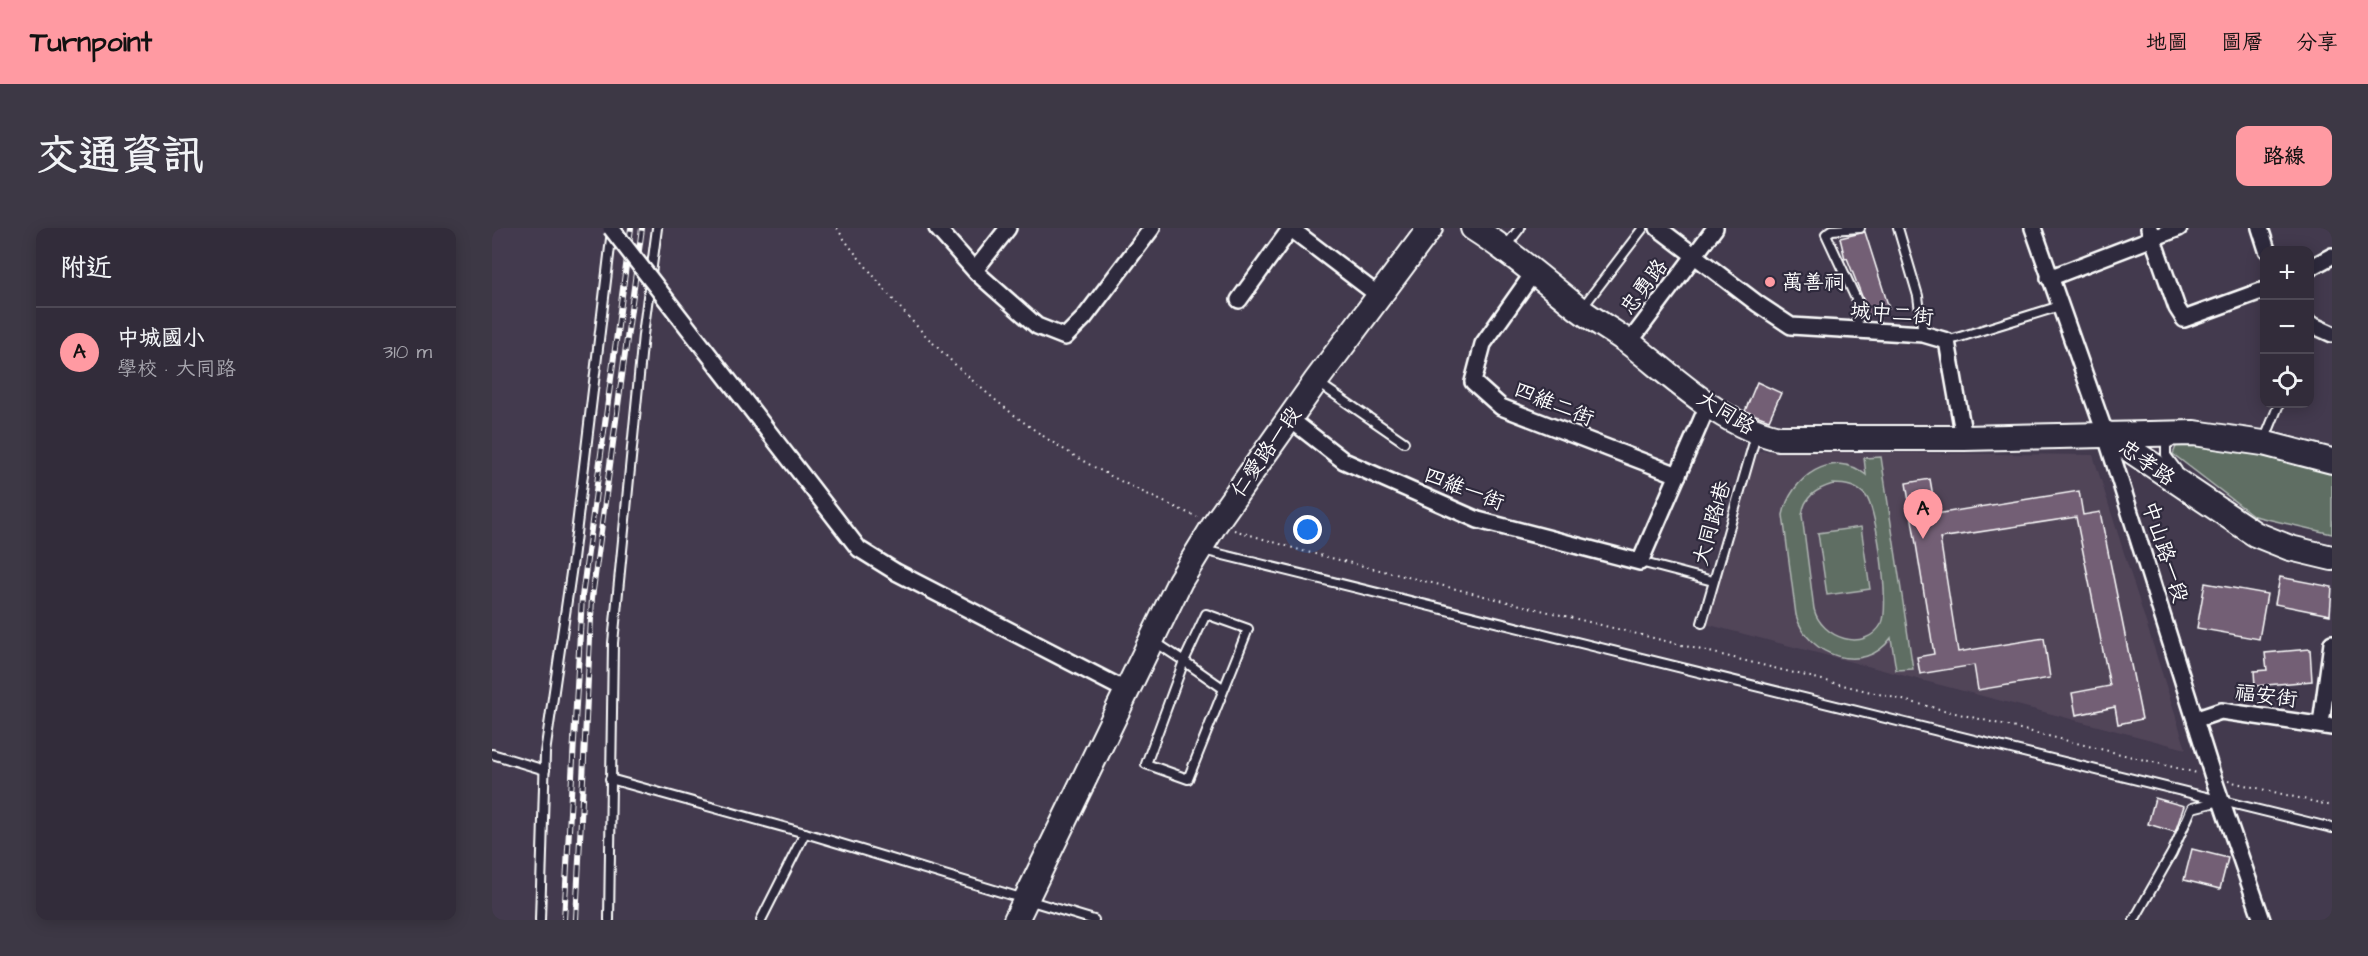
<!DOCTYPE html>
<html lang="zh-TW">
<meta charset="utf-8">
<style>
:root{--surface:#322c3a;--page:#3d3845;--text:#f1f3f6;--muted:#a8a7af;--line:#4d4854;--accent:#ff9aa2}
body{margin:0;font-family:"Architects Daughter","LXGW WenKai TC",sans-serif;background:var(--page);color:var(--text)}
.controls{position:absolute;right:18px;top:18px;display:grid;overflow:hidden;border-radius:12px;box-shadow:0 3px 15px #0003}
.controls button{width:54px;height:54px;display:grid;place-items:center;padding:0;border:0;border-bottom:2px solid var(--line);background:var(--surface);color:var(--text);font:30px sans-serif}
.you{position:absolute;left:816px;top:302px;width:21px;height:21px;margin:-15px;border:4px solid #fff;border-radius:50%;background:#1a73e8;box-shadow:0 0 0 9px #1a73e833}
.badge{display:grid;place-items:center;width:39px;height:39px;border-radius:50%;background:var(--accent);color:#111;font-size:20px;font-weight:700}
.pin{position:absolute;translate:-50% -50px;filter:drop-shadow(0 2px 3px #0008)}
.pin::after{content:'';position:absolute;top:32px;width:21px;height:18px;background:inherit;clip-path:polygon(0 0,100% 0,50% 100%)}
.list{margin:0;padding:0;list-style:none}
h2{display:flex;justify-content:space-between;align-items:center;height:78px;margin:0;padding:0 24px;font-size:26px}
h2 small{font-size:20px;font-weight:400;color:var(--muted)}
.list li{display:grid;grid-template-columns:39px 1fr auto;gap:18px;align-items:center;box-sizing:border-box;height:90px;padding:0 24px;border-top:2px solid var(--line)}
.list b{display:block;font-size:22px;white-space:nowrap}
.list p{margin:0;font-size:20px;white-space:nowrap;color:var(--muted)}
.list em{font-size:20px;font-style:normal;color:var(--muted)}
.icon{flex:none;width:33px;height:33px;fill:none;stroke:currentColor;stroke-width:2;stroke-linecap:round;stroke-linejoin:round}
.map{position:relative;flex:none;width:1840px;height:692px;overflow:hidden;border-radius:12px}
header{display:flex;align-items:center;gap:36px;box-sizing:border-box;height:84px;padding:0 30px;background:var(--accent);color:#111}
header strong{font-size:28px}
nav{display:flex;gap:33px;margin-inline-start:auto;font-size:21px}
.intro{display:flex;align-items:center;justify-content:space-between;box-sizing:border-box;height:144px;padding:0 36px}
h1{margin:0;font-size:42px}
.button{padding:15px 27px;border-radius:12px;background:var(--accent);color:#111;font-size:21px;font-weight:700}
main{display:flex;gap:36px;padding:0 36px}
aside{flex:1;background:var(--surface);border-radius:12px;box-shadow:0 3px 15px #0003}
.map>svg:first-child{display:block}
.built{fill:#514559}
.green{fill:#5f6e64;stroke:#afb6b2;stroke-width:1.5;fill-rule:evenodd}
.building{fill:#735e74;stroke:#fff;stroke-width:1.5}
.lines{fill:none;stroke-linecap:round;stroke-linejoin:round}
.service-casing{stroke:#fff;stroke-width:12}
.minor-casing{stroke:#fff;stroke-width:20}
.primary-casing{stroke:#fff;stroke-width:28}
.path{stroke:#fff;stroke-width:2;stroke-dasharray:1.5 4.5;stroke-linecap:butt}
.service{stroke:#2f2a3d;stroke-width:8}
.minor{stroke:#2f2a3d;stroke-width:15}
.primary{stroke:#2f2a3d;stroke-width:24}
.rail-casing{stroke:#fff;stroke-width:6}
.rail{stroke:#2f2a3d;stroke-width:4;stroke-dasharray:11;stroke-linecap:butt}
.minor-bridge-casing{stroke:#fff;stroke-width:20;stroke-linecap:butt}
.minor-bridge{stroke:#2f2a3d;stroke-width:15}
.poi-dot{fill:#ff9aa2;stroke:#2f2a3d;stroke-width:2}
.labels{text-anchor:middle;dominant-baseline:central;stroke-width:4.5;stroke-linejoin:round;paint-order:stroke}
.poi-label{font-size:21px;fill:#fff;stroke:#2f2a3d;text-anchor:start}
.street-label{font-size:21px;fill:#fff;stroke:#2f2a3d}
</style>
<header>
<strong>Turnpoint</strong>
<nav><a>地圖</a><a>圖層</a><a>分享</a></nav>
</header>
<div class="intro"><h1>交通資訊</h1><a class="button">路線</a></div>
<main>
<aside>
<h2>附近<small></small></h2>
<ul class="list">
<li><span class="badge">A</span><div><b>中城國小</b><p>學校 · 大同路</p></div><em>310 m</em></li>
</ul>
</aside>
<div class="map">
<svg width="1840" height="692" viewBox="0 0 1840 692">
<rect width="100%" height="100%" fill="#433a4e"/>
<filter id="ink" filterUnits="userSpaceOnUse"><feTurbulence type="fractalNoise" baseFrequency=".0167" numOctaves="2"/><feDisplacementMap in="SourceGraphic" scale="12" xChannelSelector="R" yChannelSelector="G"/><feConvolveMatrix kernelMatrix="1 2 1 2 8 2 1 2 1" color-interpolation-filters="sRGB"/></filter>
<g filter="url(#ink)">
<polygon class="built" points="1262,223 1601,227 1694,521 1210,395"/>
<g class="green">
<path d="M1685,216C1738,220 1792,223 1840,246V306L1762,288L1681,226Z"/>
<path d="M1389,229L1421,441L1404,442L1399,410C1372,448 1315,428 1304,387L1291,287C1298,250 1341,219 1374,247L1372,230ZM1341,256C1354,256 1365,258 1374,268C1385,282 1398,379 1390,395C1373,426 1329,410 1322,381L1310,287C1312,269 1324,261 1341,256Z"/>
<polygon points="1369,299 1378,361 1335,367 1326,305"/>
</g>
<g class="building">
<polygon points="1373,4 1397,80 1374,88 1371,71 1355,30 1353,31 1348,10"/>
<polygon points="1265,154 1289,165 1277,192 1253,183"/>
<polygon points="1438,251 1444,286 1587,263 1591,287 1608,284 1650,491 1626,496 1623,479 1584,487 1580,465 1618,458 1584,289 1448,310 1466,424 1552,410 1558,450 1486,462 1482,437 1428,446 1425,429 1442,426 1414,255"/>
<polygon points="1788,349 1840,359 1838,387 1783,376"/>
<polygon points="1713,355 1775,366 1767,411 1705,400"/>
<polygon points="1818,421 1820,453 1763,458 1762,443 1775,442 1773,425"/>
<polygon points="1663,570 1692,578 1683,604 1656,596"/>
<polygon points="1700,621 1736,630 1728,661 1692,652"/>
</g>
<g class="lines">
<g class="service-casing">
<g id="service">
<polyline points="1406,0 1426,68 1431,106"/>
<polyline points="1014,18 1028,0"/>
<polyline points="1090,80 1151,0"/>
<polyline points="1366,102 1365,73 1334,6 1340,2 1368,0"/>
<polyline points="1455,113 1568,78"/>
<polyline points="825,154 912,214"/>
<polyline points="1680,213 1674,217 1674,227 1685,242"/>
<polyline points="1772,213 1787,176"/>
<polyline points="711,322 1840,600"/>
<polyline points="1148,334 1221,353"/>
<polyline points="1210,395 1264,207"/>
<polyline points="663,414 692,433 654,536 696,551 732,461 692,433 714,386 756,401 732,461"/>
<polyline points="0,526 53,542"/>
<polyline points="118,551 313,605"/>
<polyline points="48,692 53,525 81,331 120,2"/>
<polyline points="117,692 121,415 151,107 165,0"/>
<polyline points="269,692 313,605 602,692"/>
<polyline points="1642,692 1680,625 1700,580 1728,573"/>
</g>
</g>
<g class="minor-casing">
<g id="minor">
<polyline points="445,0 485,45 545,98 573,109 592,90 660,0"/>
<polyline points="798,0 886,67"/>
<polyline points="1166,0 1266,76 1299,98 1431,106 1455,113 1472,210"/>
<polyline points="1541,0 1613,205 1721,549 1770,692"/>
<polyline points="1657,0 1685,80 1692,91 1772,62"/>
<polyline points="1768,0 1775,22"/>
<polyline points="1818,40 1840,28"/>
<polyline points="483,42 516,0"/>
<polyline points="1042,44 991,116 981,154 1009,179 1186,247"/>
<polyline points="1557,50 1687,0"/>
<polyline points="747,72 799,0"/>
<polyline points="1818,96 1840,106"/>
<polyline points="1137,115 1223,0"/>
<polyline points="798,191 852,233 986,292 1148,334 1216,177"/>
<polyline points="404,344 635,463"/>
<polyline points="1705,491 1729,483 1840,499"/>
<polyline points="1829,496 1840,415"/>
</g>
</g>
<g class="primary-casing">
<g id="primary">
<path d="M981,0C1019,24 1052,53 1087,81C1104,94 1123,104 1140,117C1185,152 1231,198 1287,210H1472L1702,205L1771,215L1840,233"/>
<polyline points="1613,205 1763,306 1798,320 1840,330"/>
<polyline points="524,692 688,353 723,296 824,153 938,0"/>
</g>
</g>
<g class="path">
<path d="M345,0C355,17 369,32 381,47C429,109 501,177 568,219C611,246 658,268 705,289"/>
<polyline points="742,302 811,323 1705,545"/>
<polyline points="1736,553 1840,578"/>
</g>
<use href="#service" class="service"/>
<use href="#minor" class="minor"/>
<use href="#primary" class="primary"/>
<g class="rail-casing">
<g id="rail">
<polyline points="72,692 90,369 139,0"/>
<polyline points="84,692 100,370 150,0"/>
</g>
</g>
<use href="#rail" class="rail"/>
<g class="minor-bridge-casing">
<polyline id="minor-bridge" points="119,0 367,321 404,344"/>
</g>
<use href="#minor-bridge" class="minor-bridge"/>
</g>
</g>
<circle class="poi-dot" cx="1278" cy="54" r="6"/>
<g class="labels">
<g class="poi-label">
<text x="1290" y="54">萬善祠</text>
</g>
<g class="street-label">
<text transform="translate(1152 59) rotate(-53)">忠勇路</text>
<text transform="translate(1400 86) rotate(5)">城中二街</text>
<text transform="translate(1062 176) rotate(22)">四維二街</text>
<text transform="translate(1234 185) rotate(32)">大同路</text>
<text transform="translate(774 224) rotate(-55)">仁愛路一段</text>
<text transform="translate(1655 235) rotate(35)">忠孝路</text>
<text transform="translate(972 261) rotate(21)">四維一街</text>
<text transform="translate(1220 295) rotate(-74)">大同路1巷</text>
<text transform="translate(1673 324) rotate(72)">中山路一段</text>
<text transform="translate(1774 468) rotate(7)">福安街</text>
</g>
</g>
</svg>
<div class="controls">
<button>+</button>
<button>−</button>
<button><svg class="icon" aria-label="locate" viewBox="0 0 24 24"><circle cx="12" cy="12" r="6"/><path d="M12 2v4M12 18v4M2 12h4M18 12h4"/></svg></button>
</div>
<div class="you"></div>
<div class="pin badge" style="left:1431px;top:311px">A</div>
</div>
</main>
